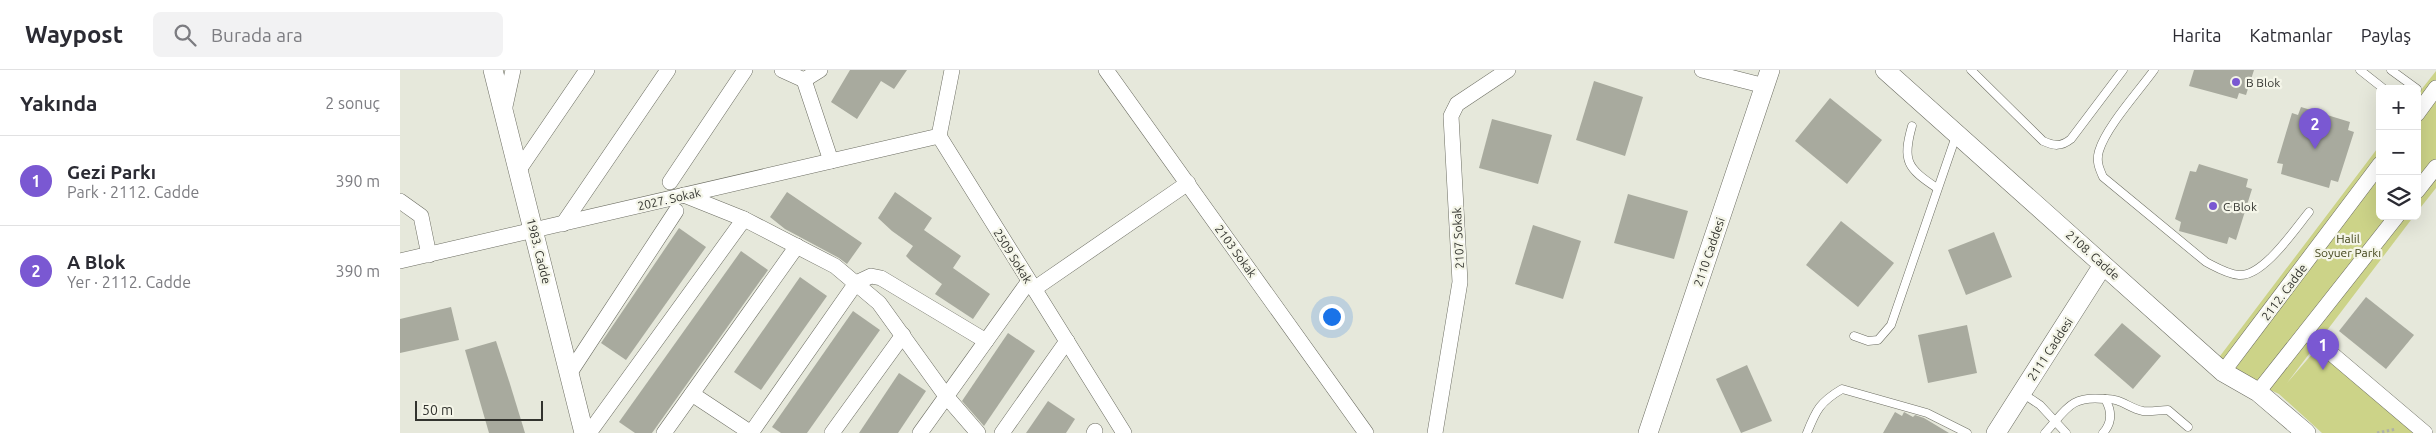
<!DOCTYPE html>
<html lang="tr">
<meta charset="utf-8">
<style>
:root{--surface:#fff;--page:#f2f2f3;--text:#2b2b33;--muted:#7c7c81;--line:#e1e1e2;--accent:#7a58d2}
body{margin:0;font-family:Ubuntu,sans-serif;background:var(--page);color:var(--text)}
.controls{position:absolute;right:15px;top:15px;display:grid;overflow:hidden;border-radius:8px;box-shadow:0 5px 20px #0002}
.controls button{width:45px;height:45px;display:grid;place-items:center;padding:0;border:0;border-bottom:1px solid var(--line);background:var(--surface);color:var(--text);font:25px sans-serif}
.scale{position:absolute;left:15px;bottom:12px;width:128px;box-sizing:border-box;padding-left:5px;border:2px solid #32332e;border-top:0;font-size:14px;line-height:18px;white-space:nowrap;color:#32332e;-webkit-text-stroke:4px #f4f5e8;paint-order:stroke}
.you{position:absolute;left:931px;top:246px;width:18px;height:18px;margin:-12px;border:4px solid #fff;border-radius:50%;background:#1a73e8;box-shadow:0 0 0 8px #1a73e833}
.badge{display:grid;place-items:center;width:32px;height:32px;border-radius:50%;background:var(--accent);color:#fff;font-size:16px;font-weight:700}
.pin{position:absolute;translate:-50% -41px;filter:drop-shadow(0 1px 2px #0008)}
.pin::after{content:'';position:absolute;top:26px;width:18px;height:15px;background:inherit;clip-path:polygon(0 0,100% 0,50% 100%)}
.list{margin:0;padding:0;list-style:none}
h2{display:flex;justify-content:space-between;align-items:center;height:65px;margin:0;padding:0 20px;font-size:21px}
h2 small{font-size:16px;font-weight:400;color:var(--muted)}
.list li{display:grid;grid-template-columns:32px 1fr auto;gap:15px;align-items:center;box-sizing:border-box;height:90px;padding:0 20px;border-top:1px solid var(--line)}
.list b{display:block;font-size:19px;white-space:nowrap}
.list p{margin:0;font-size:16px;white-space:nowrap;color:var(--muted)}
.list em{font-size:16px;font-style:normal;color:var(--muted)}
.icon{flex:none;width:28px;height:28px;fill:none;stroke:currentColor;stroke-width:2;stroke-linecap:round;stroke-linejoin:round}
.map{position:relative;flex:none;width:2036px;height:363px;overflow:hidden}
header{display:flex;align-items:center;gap:30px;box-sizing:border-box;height:70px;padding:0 25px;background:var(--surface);border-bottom:1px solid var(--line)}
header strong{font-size:24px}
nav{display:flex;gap:28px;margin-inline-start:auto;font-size:18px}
.search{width:350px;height:45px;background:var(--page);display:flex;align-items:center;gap:12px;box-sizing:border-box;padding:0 18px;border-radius:8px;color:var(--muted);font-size:19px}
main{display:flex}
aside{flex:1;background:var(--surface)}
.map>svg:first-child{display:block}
.green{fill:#ccd388}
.building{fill:#a8aa9e}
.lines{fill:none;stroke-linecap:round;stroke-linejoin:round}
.service-casing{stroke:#6c6d62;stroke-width:9}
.minor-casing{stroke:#6c6d62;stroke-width:16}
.tertiary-casing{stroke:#6c6d62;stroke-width:20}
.path{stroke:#afb1a6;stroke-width:3;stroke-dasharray:2.5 2.5;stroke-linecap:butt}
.service{stroke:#fff;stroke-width:8}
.minor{stroke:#fff;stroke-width:15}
.tertiary{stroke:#fff;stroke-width:19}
.poi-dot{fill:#7a58d2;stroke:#f4f5e8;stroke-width:2}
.labels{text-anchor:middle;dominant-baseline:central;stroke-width:4.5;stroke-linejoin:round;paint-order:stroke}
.poi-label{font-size:12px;fill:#32332e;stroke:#f4f5e8;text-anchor:start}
.street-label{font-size:12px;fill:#32332e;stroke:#f4f5e8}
.park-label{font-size:12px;fill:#414419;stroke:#f4f5e8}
</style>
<header>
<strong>Waypost</strong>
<div class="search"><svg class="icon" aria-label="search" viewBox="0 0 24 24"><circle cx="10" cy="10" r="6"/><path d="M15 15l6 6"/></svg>Burada ara</div>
<nav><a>Harita</a><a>Katmanlar</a><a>Paylaş</a></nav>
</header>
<main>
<aside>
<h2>Yakında<small>2 sonuç</small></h2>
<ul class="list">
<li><span class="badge">1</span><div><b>Gezi Parkı</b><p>Park · 2112. Cadde</p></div><em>390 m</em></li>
<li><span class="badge">2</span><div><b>A Blok</b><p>Yer · 2112. Cadde</p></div><em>390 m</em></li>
</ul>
</aside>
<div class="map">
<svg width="2036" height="363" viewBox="0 0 2036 363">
<rect width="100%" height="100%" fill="#e6e8db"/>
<g class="green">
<polygon points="2036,1 2036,118 2017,142 2017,25"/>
<polygon points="1980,75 1980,146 2014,146 1887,313 1919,276 2021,363 1922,363 1879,324 1814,294"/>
</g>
<g class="building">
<polygon points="450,0 507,0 494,19 481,11 457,49 431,32"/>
<polygon points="1794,0 1854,0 1846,25 1839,23 1837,29 1789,16"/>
<polygon points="1194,11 1243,27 1225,86 1176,70"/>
<polygon points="1430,28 1482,70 1447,114 1395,71"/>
<polygon points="1901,37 1950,52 1948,60 1954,62 1938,112 1931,110 1929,118 1881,104 1883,94 1877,93 1892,43 1898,45"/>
<polygon points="1092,49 1152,65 1138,114 1079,98"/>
<polygon points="1799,94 1848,109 1846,117 1852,119 1836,170 1829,167 1827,174 1779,161 1781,152 1775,149 1790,101 1796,102"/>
<polygon points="387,122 462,173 447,194 439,188 385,159 370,147"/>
<polygon points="495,122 532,148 524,160 561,186 553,198 590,224 573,249 535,224 542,214 511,191 506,186 513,176 492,161 478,148"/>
<polygon points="1228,124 1288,141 1274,189 1214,173"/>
<polygon points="1441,151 1494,193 1458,237 1406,195"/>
<polygon points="1133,155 1181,171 1163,229 1115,214"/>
<polygon points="279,158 306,177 226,290 201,273"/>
<polygon points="1594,162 1612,207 1566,225 1548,180"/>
<polygon points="341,181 368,200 252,363 235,363 219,352"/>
<polygon points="400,207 427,226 361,320 334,302"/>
<polygon points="1966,227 2014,265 1986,299 1939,261"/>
<polygon points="51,237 59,270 0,283 0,249"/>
<polygon points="453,241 480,260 407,363 381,363 372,357"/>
<polygon points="1722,253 1761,286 1733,319 1694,285"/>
<polygon points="1567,255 1577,303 1528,313 1518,265"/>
<polygon points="608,263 635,281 584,356 562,331"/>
<polygon points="96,271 110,314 125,363 89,363 65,280"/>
<polygon points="1347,295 1372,351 1341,363 1316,309"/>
<polygon points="499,303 526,321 498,363 459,363"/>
<polygon points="648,331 675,349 666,363 626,363"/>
<polygon points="1495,342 1502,346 1504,342 1513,347 1515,345 1524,348 1549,363 1483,363"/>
</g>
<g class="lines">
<g class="service-casing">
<g id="service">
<path d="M1571,0L1643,71C1654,76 1661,77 1671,69L1723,0"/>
<path d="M1754,0C1739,21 1706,57 1699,81C1696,91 1699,98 1703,107L1806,192C1816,197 1827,204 1839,205C1863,207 1895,159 1909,142"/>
<polyline points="1960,0 1984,19"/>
<polyline points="1991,0 2017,19"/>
<path d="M1512,56C1502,91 1507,98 1537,118"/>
<polyline points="1454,266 1468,271 1478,270 1491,255 1556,66"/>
<polyline points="1622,323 1640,335 1666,363"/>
<path d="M1705,329C1721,328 1728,338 1743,341C1751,342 1760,340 1768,340L1788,357"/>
<path d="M1407,363C1416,340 1420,332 1442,319L1527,343L1567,363"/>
<path d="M1645,363C1666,340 1670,325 1705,329C1712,341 1712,353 1703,363"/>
</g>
</g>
<g class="minor-casing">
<g id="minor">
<polyline points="382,0 404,10 431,91"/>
<polyline points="552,0 539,66 724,363"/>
<polyline points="706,0 966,363"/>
<polyline points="1302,0 1365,16"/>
<polyline points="404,10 420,0"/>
<polyline points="104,41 113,0"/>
<polyline points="2017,44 2036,18"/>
<polyline points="118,101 187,0"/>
<polyline points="270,112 345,0"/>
<polyline points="2017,121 2036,97"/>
<polyline points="284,125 344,149 435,196 479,233 546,326 578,363"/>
<polyline points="0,131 21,146 29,185"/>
<polyline points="163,154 268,0"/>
<polyline points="0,191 539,66"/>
<polyline points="634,219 788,113"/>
<polyline points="1906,262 2025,363"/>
<polyline points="1823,302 1980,94"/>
<polyline points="169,304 276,141"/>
<polyline points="1858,322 1997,146"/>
<polyline points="292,324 351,363"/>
<polyline points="189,363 344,149"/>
<polyline points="264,363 397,176"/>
<polyline points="351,363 456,213 471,206 481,208 586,271"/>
<polyline points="432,363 503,265"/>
<polyline points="520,363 629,211"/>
<polyline points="602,363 667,271"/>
<polyline points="694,363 695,361"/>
<polyline points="1035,363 1060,212 1051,46 1057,34 1108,0"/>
</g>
</g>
<g class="tertiary-casing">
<g id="tertiary">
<polyline points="93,0 184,363"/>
<polyline points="1485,0 1823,302 1858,322 1906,363"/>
<polyline points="1248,363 1370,0"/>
<polyline points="1596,363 1703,195"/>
</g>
</g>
<polyline class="path" points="1977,363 1996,359"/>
<use href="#service" class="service"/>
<use href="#minor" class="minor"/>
<use href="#tertiary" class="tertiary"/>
</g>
<g class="poi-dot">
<circle cx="1836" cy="12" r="5"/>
<circle cx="1813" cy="136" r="5"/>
</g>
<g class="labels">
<g class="poi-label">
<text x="1846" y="12">B Blok</text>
<text x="1823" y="136">C Blok</text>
</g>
<g class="street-label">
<text transform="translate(269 129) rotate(-13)">2027. Sokak</text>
<text transform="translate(1058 168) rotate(-93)">2107 Sokak</text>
<text transform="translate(139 181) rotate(76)">1983. Cadde</text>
<text transform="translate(836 181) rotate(54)">2103 Sokak</text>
<text transform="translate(1309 182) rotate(-71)">2110 Caddesi</text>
<text transform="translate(1693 185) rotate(42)">2108. Cadde</text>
<text transform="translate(613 186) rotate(58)">2509 Sokak</text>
<text transform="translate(1884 222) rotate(-53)">2112. Cadde</text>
<text transform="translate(1650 279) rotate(-57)">2111 Caddesi</text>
</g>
<g class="park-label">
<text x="1948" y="168">Halil<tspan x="1948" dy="14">Soyuer Parkı</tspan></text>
</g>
</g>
</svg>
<div class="controls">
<button>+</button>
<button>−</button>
<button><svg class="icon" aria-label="layers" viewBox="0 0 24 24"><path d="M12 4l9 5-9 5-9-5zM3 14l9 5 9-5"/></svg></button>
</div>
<div class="scale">50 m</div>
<div class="you"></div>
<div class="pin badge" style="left:1923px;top:300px">1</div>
<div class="pin badge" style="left:1915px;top:79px">2</div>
</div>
</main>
